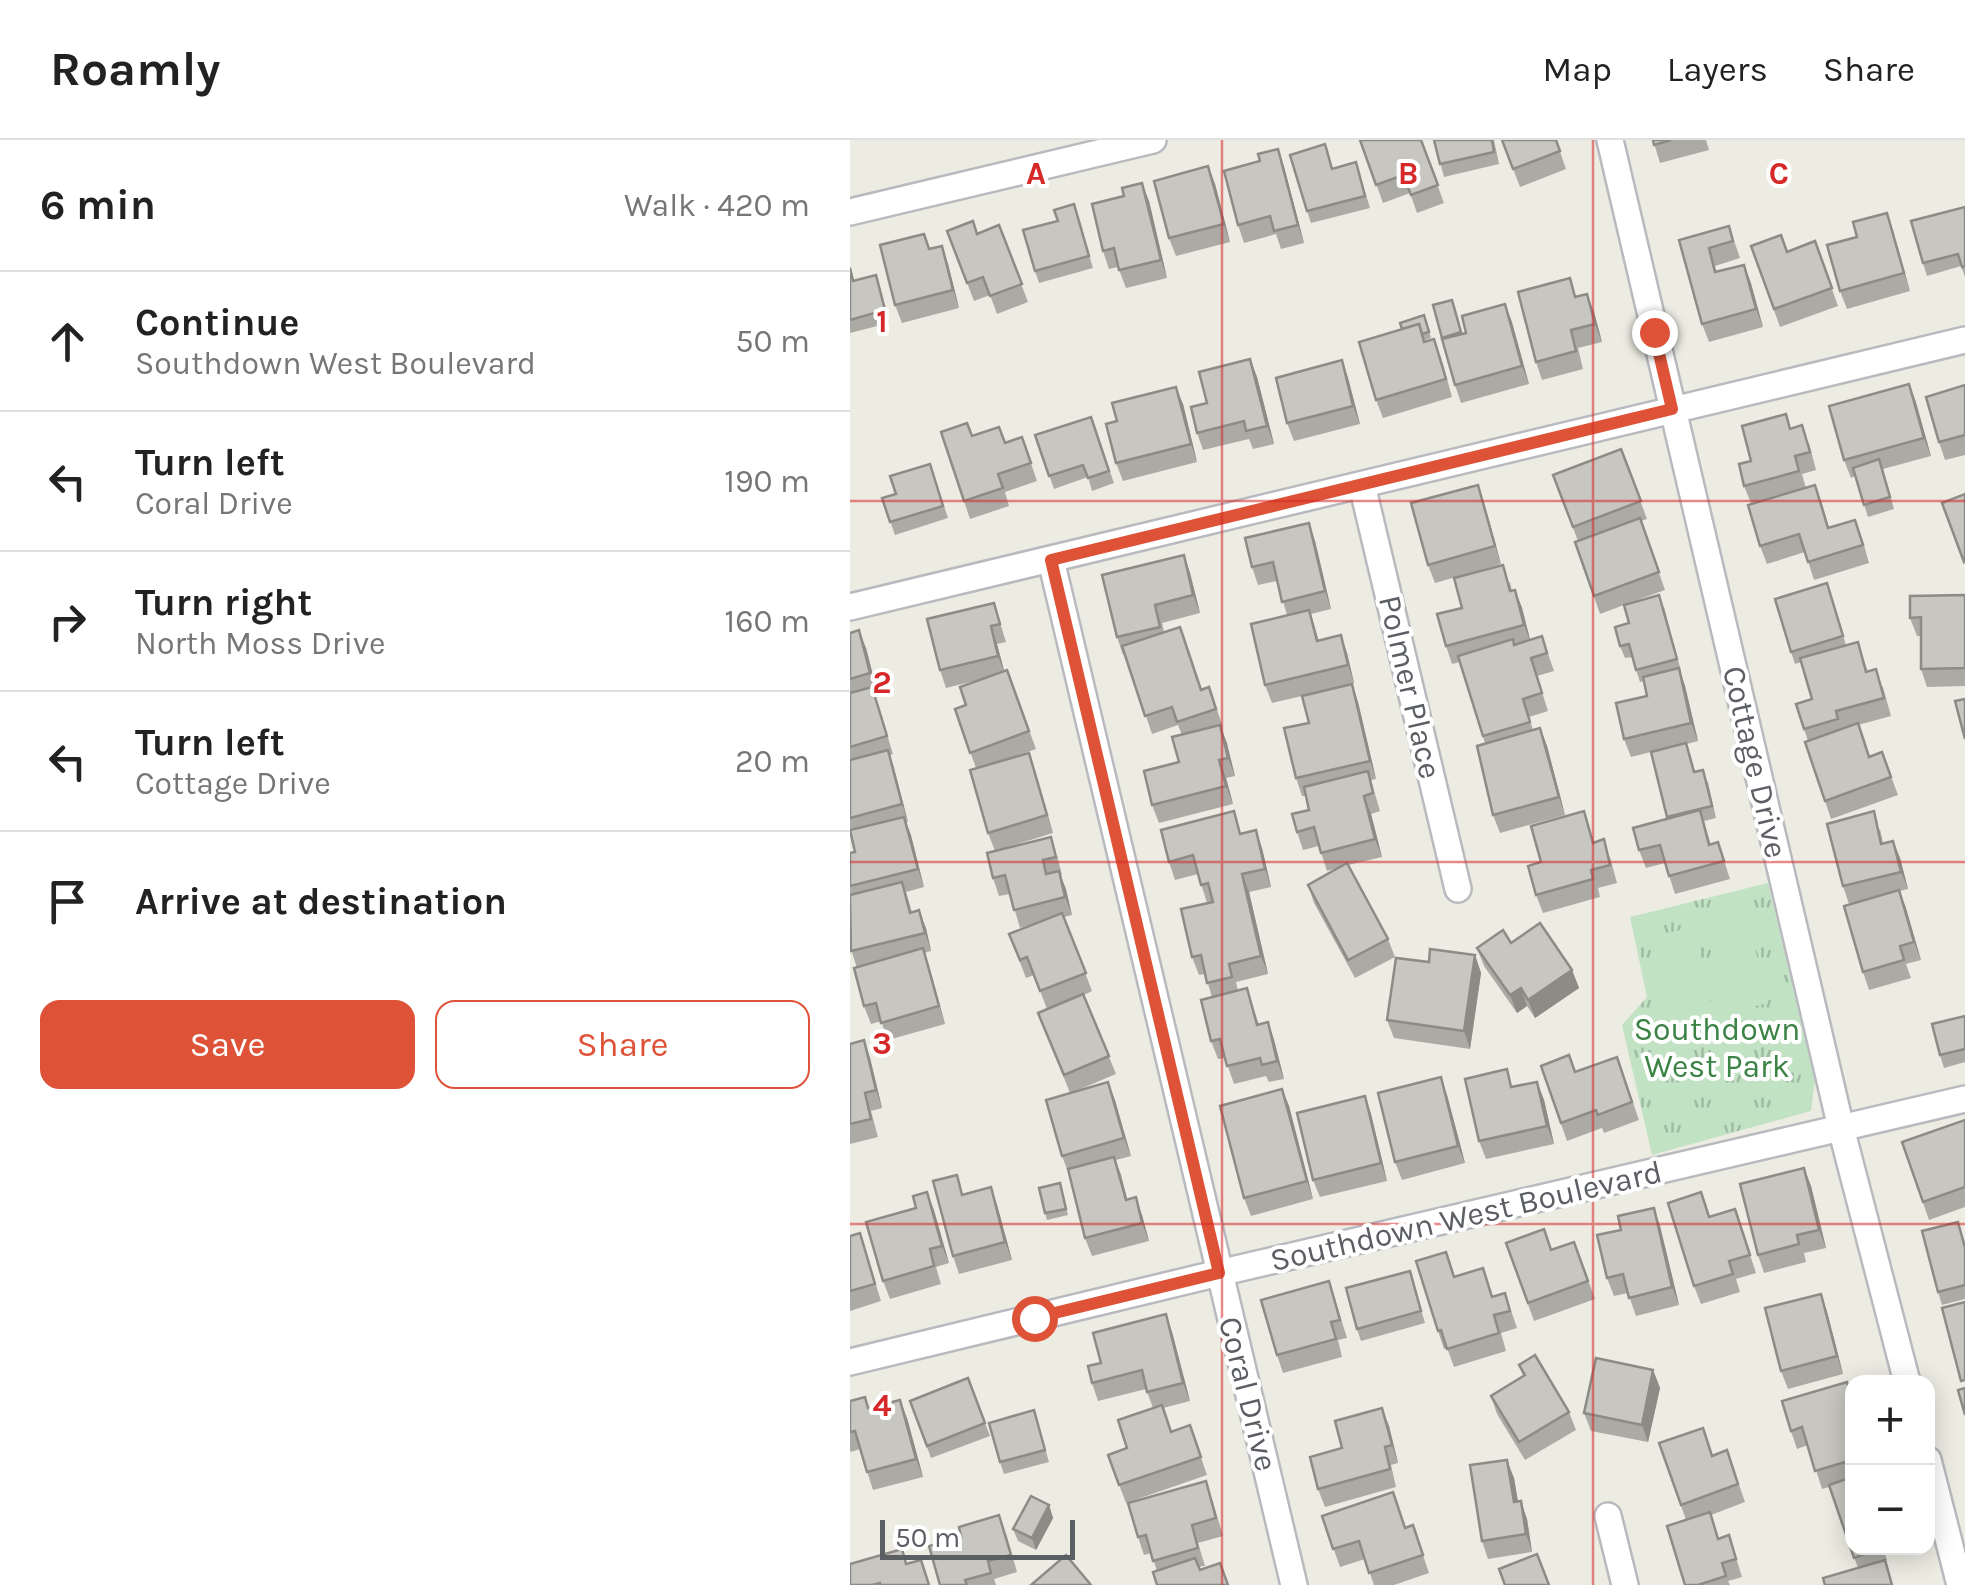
<!DOCTYPE html>
<meta charset="utf-8">
<style>
:root{--surface:#fff;--page:#f2f2f2;--text:#222;--muted:#767676;--line:#e0e0e0;--accent:#de5338}
body{margin:0;font-family:Karla,sans-serif;background:var(--page);color:var(--text)}
.controls{position:absolute;right:30px;bottom:30px;display:grid;overflow:hidden;border-radius:20px;box-shadow:0 5px 25px #0003}
.controls button{width:90px;height:90px;display:grid;place-items:center;padding:0;border:0;border-bottom:2px solid var(--line);background:var(--surface);color:var(--text);font:50px sans-serif}
.scale{position:absolute;left:30px;bottom:25px;width:195px;box-sizing:border-box;padding-left:10px;border:5px solid #5b5e63;border-top:0;font-size:28px;line-height:35px;white-space:nowrap;color:#5b5e63;-webkit-text-stroke:8px #fff;paint-order:stroke}
.stop{position:absolute;width:30px;height:30px;margin:-22px;border:8px solid #de5338;border-radius:50%;background:#fff}
.stop.end{background:#de5338;border-color:#fff;box-shadow:0 2px 10px #0008}
.list{margin:0;padding:0;list-style:none}
h2{display:flex;justify-content:space-between;align-items:center;height:130px;margin:0;padding:0 40px;font-size:42px}
h2 small{font-size:32px;font-weight:400;color:var(--muted)}
.list li{display:grid;grid-template-columns:65px 1fr auto;gap:30px;align-items:center;box-sizing:border-box;height:140px;padding:0 40px;border-top:2px solid var(--line)}
.list b{display:block;font-size:38px;white-space:nowrap}
.list p{margin:0;font-size:32px;white-space:nowrap;color:var(--muted)}
.list em{font-size:32px;font-style:normal;color:var(--muted)}
.actions{display:flex;gap:20px;padding:30px 40px}
.actions a{flex:1;padding:22px 0;border:2px solid var(--accent);border-radius:20px;text-align:center;font-size:35px;color:var(--accent)}
.actions .main{background:var(--accent);color:#fff}
.icon{flex:none;width:55px;height:55px;fill:none;stroke:currentColor;stroke-width:2;stroke-linecap:round;stroke-linejoin:round}
.map{position:relative;flex:none;width:1115px;height:1445px;overflow:hidden}
header{display:flex;align-items:center;gap:60px;box-sizing:border-box;height:140px;padding:0 50px;background:var(--surface);border-bottom:2px solid var(--line)}
header strong{font-size:48px}
nav{display:flex;gap:55px;margin-inline-start:auto;font-size:35px}
main{display:flex}
aside{flex:1;background:var(--surface)}
.map>svg:first-child{display:block}
.park{fill:url(#park-tufts)}
.pitch{fill:#c1e3c4}
.lines{fill:none;stroke-linecap:round;stroke-linejoin:round}
.street-casing{stroke:#b8babf;stroke-width:30}
.street{stroke:#fff;stroke-width:25}
.wall{fill:#acaaa5}
.shaded-wall{fill:#8c8b86}
.building{fill:#c8c6c0;stroke:#8c8b86;stroke-width:2.5}
.route{stroke:#de5338;stroke-width:12}
.grid{fill:none;stroke:#d62828;stroke-width:2.5;stroke-opacity:0.55}
.labels{text-anchor:middle;dominant-baseline:central;stroke-width:8;stroke-linejoin:round;paint-order:stroke}
.street-label{font-size:32px;fill:#5b5e63;stroke:#fff}
.park-label{font-size:32px;fill:#3a8344;stroke:#fff}
.grid-label{font-size:32px;text-anchor:middle;font-weight:bold;fill:#d62828;stroke:#fff;stroke-width:8;stroke-linejoin:round;paint-order:stroke}
</style>
<header>
<strong>Roamly</strong>
<nav><a>Map</a><a>Layers</a><a>Share</a></nav>
</header>
<main>
<aside>
<h2>6 min<small>Walk · 420 m</small></h2>
<ul class="list">
<li><svg class="icon" aria-label="ahead" viewBox="0 0 24 24"><path d="M12 20V5M6 11l6-6 6 6"/></svg><div><b>Continue</b><p>Southdown West Boulevard</p></div><em>50 m</em></li>
<li><svg class="icon" aria-label="left" viewBox="0 0 24 24"><path d="M17 20v-9H6M10 6l-5 5 5 5"/></svg><div><b>Turn left</b><p>Coral Drive</p></div><em>190 m</em></li>
<li><svg class="icon" aria-label="right" viewBox="0 0 24 24"><path d="M7 20v-9h11M14 6l5 5-5 5"/></svg><div><b>Turn right</b><p>North Moss Drive</p></div><em>160 m</em></li>
<li><svg class="icon" aria-label="left" viewBox="0 0 24 24"><path d="M17 20v-9H6M10 6l-5 5 5 5"/></svg><div><b>Turn left</b><p>Cottage Drive</p></div><em>20 m</em></li>
<li><svg class="icon" aria-label="arrive" viewBox="0 0 24 24"><path d="M6 21V4h12l-3 4 3 4H6"/></svg><div><b>Arrive at destination</b></div></li>
</ul>
<div class="actions"><a class="main">Save</a><a>Share</a></div>
</aside>
<div class="map">
<svg width="1115" height="1445" viewBox="0 0 1115 1445">
<defs>
<pattern id="park-tufts" width="24" height="20" patternUnits="userSpaceOnUse" patternTransform="scale(2.5)"><rect width="24" height="20" fill="#c1e3c4"/><path d="M3 7l-1-3M5 7V3M7 7l1-3M15 17l-1-3M17 17v-4M19 17l1-3" fill="none" stroke="#a0bba3"/></pattern>
</defs>
<rect width="100%" height="100%" fill="#edece3"/>
<polygon class="park" points="918,743 965,941 961,971 802,1015 772,885 797,857 780,777"/>
<g class="pitch">
<polygon points="897,774 918,863 876,873 855,784"/>
<polygon points="843,787 864,877 822,887 801,797"/>
</g>
<g class="lines">
<g class="street-casing">
<g id="street">
<polyline points="760,0 991,988 1057,1242"/>
<polyline points="0,72 303,0"/>
<polyline points="512,345 608,749"/>
<polyline points="201,420 444,1445"/>
<polyline points="0,467 1115,200"/>
<polyline points="0,1222 369,1133 1115,959"/>
<polyline points="1078,1320 1110,1445"/>
<polyline points="758,1376 775,1445"/>
</g>
</g>
<use href="#street" class="street"/>
</g>
<g class="wall">
<polygon points="510,0 571,0 594,63 567,73 560,53 533,63"/>
<polygon points="584,0 644,0 649,24 594,37"/>
<polygon points="652,0 706,0 716,29 670,47"/>
<polygon points="803,0 856,0 859,10 810,23"/>
<polygon points="428,9 434,27 454,103 431,109 426,94 394,103 388,85"/>
<polygon points="506,22 520,68 461,83 457,71 483,29"/>
<polygon points="358,26 365,44 380,102 326,116 319,98"/>
<polygon points="299,61 317,138 276,148 268,127 259,129 253,111"/>
<polygon points="224,64 243,128 189,143 185,131 208,81"/>
<polygon points="1115,67 1115,137 1111,126 1077,136 1073,123"/>
<polygon points="1037,73 1060,151 997,169 990,151 1007,97"/>
<polygon points="149,85 178,162 147,174 140,155 124,161 97,91 127,94"/>
<polygon points="879,86 890,118 865,126 867,132 894,125 913,187 859,202 852,184 829,100"/>
<polygon points="965,101 988,166 930,187 901,106 937,112"/>
<polygon points="80,109 98,124 109,168 52,183 45,165"/>
<polygon points="0,126 4,140 30,147 39,183 0,193"/>
<polygon points="726,157 744,172 752,202 728,208 733,229 692,240 686,222"/>
<polygon points="602,160 612,194 616,193 655,164 679,244 611,263 605,245 583,165"/>
<polygon points="574,175 581,198 575,200 591,217 602,257 533,278 526,260 552,189"/>
<polygon points="400,219 407,237 424,304 403,309 399,299 353,310 347,293 357,263"/>
<polygon points="492,220 498,238 510,284 444,301 437,283"/>
<polygon points="1059,244 1081,316 1033,329 1044,369 1018,377 1005,336 1001,338 994,320"/>
<polygon points="1115,245 1115,315 1095,320 1089,302"/>
<polygon points="333,264 347,322 273,341 266,323"/>
<polygon points="241,277 264,343 242,351 238,337 204,349 185,295"/>
<polygon points="941,288 959,303 966,330 952,334 956,348 972,363 979,388 1012,398 1019,423 964,440 955,412 917,424 910,406 920,358 901,363 894,346 901,321"/>
<polygon points="91,292 122,296 155,303 172,297 187,341 155,352 159,366 120,379"/>
<polygon points="771,309 797,379 791,381 815,450 779,463 814,467 831,531 830,531 835,546 848,601 837,604 845,632 858,642 866,678 854,681 861,705 868,702 880,739 825,754 815,723 796,728 789,710 817,679 801,612 781,617 774,599 797,556 794,541 790,542 782,517 775,518 770,506 779,483 774,465 750,474 725,402 728,401 703,335"/>
<polygon points="80,324 98,378 45,395 32,358 46,354"/>
<polygon points="634,363 651,424 585,443 578,425"/>
<polygon points="465,401 481,469 461,474 469,501 497,513 504,543 502,544 508,562 526,639 521,640 530,671 521,674 532,717 498,725 538,799 545,817 505,838 464,763 458,745 488,728 477,731 469,706 453,710 447,692 459,670 456,656 452,656 446,638 459,583 452,556 422,563 415,545 437,475 427,441 408,445 402,427"/>
<polygon points="334,415 340,433 350,473 312,483 314,492 352,549 359,547 373,587 371,587 385,636 376,638 383,664 309,683 302,665 329,622 332,595 328,585 302,594 275,514 273,515 267,497"/>
<polygon points="660,442 662,451 665,450 672,468 680,500 692,496 704,531 687,536 698,571 679,577 683,590 690,588 697,606 715,675 650,693 643,675 635,603 610,522 602,524 596,506 612,468"/>
<polygon points="977,443 996,505 1008,502 1018,532 1033,547 1041,576 1008,585 1019,617 1032,612 1048,655 981,679 955,602 958,601 954,589 962,559 951,522 945,524 941,512"/>
<polygon points="1115,455 1115,546 1077,547 1071,529 1071,496 1067,496 1060,478"/>
<polygon points="144,463 156,502 147,504 154,531 157,530 186,609 163,617 179,613 203,693 145,711 138,693 126,628 105,569 116,565 128,540 96,548 90,530"/>
<polygon points="0,493 16,508 27,551 24,552 43,614 40,615 58,682 56,682 74,747 56,752 62,772 76,788 81,811 74,813 95,884 38,900 31,881 21,884 14,866 7,828 0,806 0,713 5,712 2,697 0,697"/>
<polygon points="734,671 744,702 760,717 767,743 748,748 750,757 693,773 686,755 691,722"/>
<polygon points="1030,689 1033,703 1043,701 1050,718 1058,749 1050,751 1071,820 1056,824 1061,838 1019,850 1013,832 999,764 993,746"/>
<polygon points="392,694 412,708 421,747 399,752 418,834 386,842 388,851 397,848 409,885 418,882 424,900 434,939 419,942 416,936 384,944 375,918 368,919 361,901 362,857 355,834 349,835 342,817 357,763 348,734 325,740 319,722"/>
<polygon points="207,715 212,735 211,735 222,775 214,777 242,851 234,855 266,934 221,953 258,942 281,1016 266,1020 277,1059 292,1075 299,1101 242,1116 235,1098 219,1034 212,1016 220,953 188,873 197,869 184,835 176,838 159,794 183,784 170,788 160,754 149,756 143,738"/>
<polygon points="661,803 722,830 729,848 685,878 677,866 667,873 634,826 627,808"/>
<polygon points="625,815 631,833 620,909 544,898 537,880 579,822"/>
<polygon points="1115,876 1115,922 1094,928 1090,915"/>
<polygon points="0,904 20,918 32,968 21,971 28,997 0,1004"/>
<polygon points="767,917 789,980 754,993 752,988 717,1001 691,926 725,932"/>
<polygon points="687,942 694,960 704,1004 636,1019 629,1001 664,947"/>
<polygon points="432,949 439,966 463,1059 401,1076 394,1058"/>
<polygon points="597,955 615,1023 552,1040 545,1022"/>
<polygon points="515,956 521,974 537,1041 470,1057 463,1040"/>
<polygon points="1115,980 1115,1067 1079,1080 1052,1002"/>
<polygon points="954,1028 961,1046 976,1108 954,1113 956,1122 914,1133 908,1115"/>
<polygon points="210,1043 218,1075 197,1080 195,1073"/>
<polygon points="77,1052 99,1123 86,1127 91,1144 40,1159 33,1141 66,1068"/>
<polygon points="114,1054 147,1065 162,1120 109,1134 103,1116"/>
<polygon points="804,1068 810,1086 829,1165 786,1176 778,1153 764,1156 757,1138 771,1090"/>
<polygon points="885,1069 906,1133 886,1139 890,1152 851,1164 844,1146 860,1077"/>
<polygon points="1108,1082 1115,1102 1115,1159 1092,1165 1088,1152"/>
<polygon points="10,1093 31,1161 0,1171 0,1096"/>
<polygon points="724,1102 745,1159 684,1181 656,1103 701,1110"/>
<polygon points="560,1131 575,1183 511,1201 507,1189"/>
<polygon points="604,1137 643,1157 655,1153 667,1188 651,1193 656,1211 604,1227 597,1208 594,1209 588,1191"/>
<polygon points="971,1154 977,1172 993,1234 938,1249 931,1231"/>
<polygon points="485,1159 497,1198 488,1200 492,1217 433,1233 427,1215"/>
<polygon points="322,1192 340,1261 313,1268 321,1291 340,1285 357,1335 276,1363 258,1315 277,1308 303,1268 296,1249 248,1261 242,1243 251,1223"/>
<polygon points="669,1225 719,1272 726,1290 675,1320 647,1274 641,1256 673,1236"/>
<polygon points="803,1230 810,1248 798,1302 741,1291 734,1273"/>
<polygon points="118,1238 140,1296 81,1318 60,1261"/>
<polygon points="997,1242 1002,1257 1002,1408 1033,1408 1037,1420 1008,1428 979,1347 972,1349 958,1305 947,1309 941,1291"/>
<polygon points="0,1261 57,1278 73,1337 23,1350 10,1309 1,1312 0,1310"/>
<polygon points="184,1270 199,1322 154,1334 150,1322"/>
<polygon points="539,1286 548,1323 541,1325 546,1347 475,1367 468,1349 492,1308"/>
<polygon points="809,1303 863,1316 877,1310 895,1362 861,1375 869,1399 879,1395 892,1437 878,1441 880,1445 835,1445 836,1380"/>
<polygon points="664,1338 668,1362 677,1379 682,1412 638,1419 632,1401"/>
<polygon points="362,1359 373,1396 348,1403 355,1426 307,1431 301,1413 294,1415 288,1397"/>
<polygon points="199,1365 203,1378 186,1410 168,1401 163,1389"/>
<polygon points="472,1376 555,1387 563,1385 579,1433 544,1445 524,1445 515,1419 490,1427"/>
<polygon points="156,1393 167,1432 144,1439 146,1445 90,1445"/>
</g>
<g class="shaded-wall">
<polygon points="428,9 434,27 454,103 448,85"/>
<polygon points="358,26 365,44 380,102 374,84"/>
<polygon points="292,43 299,61 317,138 311,120"/>
<polygon points="1037,73 1043,91 1060,151 1054,133"/>
<polygon points="92,106 98,124 109,168 103,150"/>
<polygon points="894,125 901,143 913,187 906,169"/>
<polygon points="737,154 744,172 752,202 745,184"/>
<polygon points="655,164 662,182 679,244 672,226"/>
<polygon points="400,219 407,237 424,304 417,286"/>
<polygon points="492,220 498,238 510,284 503,266"/>
<polygon points="1059,244 1066,262 1081,316 1074,298"/>
<polygon points="326,247 333,264 347,322 341,304"/>
<polygon points="628,345 634,363 651,424 645,406"/>
<polygon points="459,383 465,401 481,469 475,451"/>
<polygon points="334,415 340,433 350,473 343,455"/>
<polygon points="665,450 672,468 681,503 674,485"/>
<polygon points="141,486 147,504 155,534 148,516"/>
<polygon points="9,490 16,508 27,551 20,533"/>
<polygon points="491,495 497,513 504,543 498,525"/>
<polygon points="829,528 835,546 848,601 841,583"/>
<polygon points="502,544 508,562 526,639 520,621"/>
<polygon points="370,585 377,603 385,636 378,618"/>
<polygon points="690,588 697,606 715,675 709,657"/>
<polygon points="38,610 44,628 58,682 52,664"/>
<polygon points="179,613 185,631 203,693 197,675"/>
<polygon points="369,620 376,638 383,664 376,646"/>
<polygon points="514,656 521,674 532,717 525,699"/>
<polygon points="54,677 61,695 74,747 68,729"/>
<polygon points="406,690 412,708 421,747 415,729"/>
<polygon points="1043,701 1050,718 1058,749 1051,732"/>
<polygon points="209,731 216,749 222,775 215,757"/>
<polygon points="392,734 399,752 418,834 411,816"/>
<polygon points="1049,750 1056,768 1071,820 1064,802"/>
<polygon points="69,770 76,788 81,811 75,793"/>
<polygon points="73,808 79,826 95,884 89,866"/>
<polygon points="625,815 631,833 620,909 614,891"/>
<polygon points="722,830 729,848 685,878 678,860"/>
<polygon points="671,848 677,866 667,873 660,855"/>
<polygon points="418,882 424,900 434,939 427,921"/>
<polygon points="14,900 20,918 32,968 26,950"/>
<polygon points="591,937 597,955 615,1023 608,1006"/>
<polygon points="258,942 265,960 281,1016 274,998"/>
<polygon points="687,942 694,960 704,1004 697,986"/>
<polygon points="432,949 439,966 463,1059 457,1041"/>
<polygon points="515,956 521,974 537,1041 531,1023"/>
<polygon points="264,1017 271,1035 282,1078 276,1060"/>
<polygon points="954,1028 961,1046 976,1108 969,1090"/>
<polygon points="141,1047 147,1065 162,1120 155,1102"/>
<polygon points="77,1052 84,1070 99,1123 92,1106"/>
<polygon points="286,1057 292,1075 299,1101 292,1083"/>
<polygon points="804,1068 810,1086 829,1165 822,1147"/>
<polygon points="971,1154 977,1172 993,1234 987,1216"/>
<polygon points="316,1174 322,1192 340,1261 333,1243"/>
<polygon points="803,1230 810,1248 798,1302 792,1285"/>
<polygon points="50,1260 57,1278 73,1337 66,1319"/>
<polygon points="532,1268 539,1286 548,1323 542,1305"/>
<polygon points="657,1320 664,1338 671,1380 664,1362"/>
<polygon points="671,1361 677,1379 682,1412 676,1394"/>
<polygon points="199,1365 203,1378 186,1410 182,1398"/>
</g>
<g class="building">
<polygon points="510,0 571,0 588,45 561,55 553,35 526,45"/>
<polygon points="584,0 642,0 644,12 590,24"/>
<polygon points="652,0 706,0 710,11 663,29"/>
<polygon points="803,0 821,0 804,5"/>
<polygon points="475,4 482,29 506,22 515,56 457,71 440,15"/>
<polygon points="428,9 448,85 424,91 420,76 388,85 374,31 410,21 408,14"/>
<polygon points="358,26 374,84 319,98 304,41"/>
<polygon points="292,43 311,120 269,130 264,108 253,111 242,64 274,56 272,48"/>
<polygon points="224,64 239,116 185,131 173,90 208,81 204,70"/>
<polygon points="1115,67 1115,126 1112,127 1108,114 1073,123 1061,81"/>
<polygon points="1037,73 1054,133 990,151 977,105 1007,97 1003,82"/>
<polygon points="123,81 127,94 149,85 172,144 140,156 133,137 117,143 97,91"/>
<polygon points="879,86 883,101 859,108 865,132 894,125 906,169 852,184 829,100"/>
<polygon points="74,94 79,109 92,106 103,150 45,165 30,105"/>
<polygon points="931,95 937,112 965,101 982,148 924,169 901,106"/>
<polygon points="0,128 3,141 26,135 35,170 0,180"/>
<polygon points="720,138 725,157 737,154 745,184 721,190 726,211 686,222 668,152"/>
<polygon points="602,160 611,192 592,198 583,165"/>
<polygon points="655,164 672,226 605,245 592,199 616,193 612,176"/>
<polygon points="574,175 579,192 572,194 569,184 552,189 550,183"/>
<polygon points="569,184 574,202 584,199 596,239 526,260 509,202"/>
<polygon points="400,219 417,286 396,291 394,281 347,293 341,267 357,263 349,232"/>
<polygon points="492,220 503,266 437,283 426,238"/>
<polygon points="1059,244 1074,298 994,320 979,266"/>
<polygon points="1115,245 1115,295 1089,302 1076,257"/>
<polygon points="326,247 341,304 266,323 256,284 267,281 262,263"/>
<polygon points="936,274 940,289 952,285 960,312 945,316 949,331 894,346 889,324 901,321 892,286"/>
<polygon points="241,277 259,331 238,338 233,325 199,336 185,295"/>
<polygon points="117,283 122,296 149,287 155,303 172,297 181,323 148,334 153,348 114,361 91,292"/>
<polygon points="771,309 791,361 723,387 703,335"/>
<polygon points="1029,319 1040,357 1014,365 1003,328"/>
<polygon points="80,324 93,366 40,382 32,358 46,354 40,336"/>
<polygon points="628,345 645,406 578,425 561,363"/>
<polygon points="965,345 978,388 1005,380 1013,405 958,422 949,394 910,406 898,365"/>
<polygon points="1115,354 1115,421 1114,422 1092,363"/>
<polygon points="790,378 809,432 744,456 725,402"/>
<polygon points="459,383 475,451 432,462 423,422 402,427 395,398"/>
<polygon points="334,415 343,455 305,465 310,487 267,497 252,435"/>
<polygon points="653,425 660,451 665,450 674,485 596,506 587,474 612,468 604,438"/>
<polygon points="977,443 993,496 941,512 925,459"/>
<polygon points="809,455 827,519 786,530 779,504 770,506 765,487 779,483 774,465"/>
<polygon points="1115,455 1115,528 1071,529 1071,477 1060,478 1060,456"/>
<polygon points="144,463 150,484 141,486 148,516 90,530 77,479"/>
<polygon points="459,470 467,501 491,495 498,525 415,545 401,484"/>
<polygon points="330,487 351,550 359,547 366,569 327,582 322,567 295,576 272,506"/>
<polygon points="9,490 20,533 0,539 0,493"/>
<polygon points="692,496 697,513 681,518 692,553 673,559 680,582 633,596 608,516 663,499 664,505"/>
<polygon points="1008,502 1016,532 1026,529 1034,558 986,571 988,579 954,589 946,564 962,559 950,518"/>
<polygon points="829,528 841,583 774,599 766,563 797,556 793,537"/>
<polygon points="157,530 179,591 120,613 105,569 116,565 110,547"/>
<polygon points="502,544 520,621 446,638 434,588 459,583 452,556"/>
<polygon points="22,547 37,596 0,607 0,553"/>
<polygon points="1115,559 1115,599 1105,561"/>
<polygon points="1008,583 1019,617 1032,612 1041,637 975,661 955,602"/>
<polygon points="370,585 378,618 369,620 376,646 302,665 294,631 329,622 322,597"/>
<polygon points="690,588 709,657 643,675 627,606"/>
<polygon points="836,603 844,632 853,630 862,666 817,677 801,612"/>
<polygon points="38,610 52,664 0,678 0,620"/>
<polygon points="179,613 197,675 138,693 120,630"/>
<polygon points="518,631 523,653 514,656 525,699 471,713 464,687 447,692 442,674 459,670 454,647"/>
<polygon points="850,670 859,705 868,702 874,721 819,736 810,705 789,710 783,688"/>
<polygon points="384,671 390,694 406,690 415,729 392,734 411,816 379,824 382,837 357,843 351,815 342,817 331,769 363,762 358,743 351,745 343,715 319,722 311,690"/>
<polygon points="734,671 743,703 754,699 760,725 741,730 743,739 686,755 678,726 691,722 681,686"/>
<polygon points="1024,671 1031,704 1043,701 1051,732 993,746 977,684"/>
<polygon points="54,677 68,729 0,746 0,713 5,712 0,690"/>
<polygon points="201,697 206,717 193,720 196,734 209,731 215,757 164,770 155,735 143,738 137,713"/>
<polygon points="497,723 538,799 498,820 458,745"/>
<polygon points="52,742 60,773 69,770 75,793 1,811 0,755"/>
<polygon points="1049,750 1064,802 1050,806 1054,820 1013,832 994,766"/>
<polygon points="212,773 236,833 190,851 177,817 170,820 159,794"/>
<polygon points="690,783 722,830 678,860 671,848 660,855 627,808 653,790 661,803"/>
<polygon points="73,808 89,866 31,883 26,863 14,866 4,828"/>
<polygon points="580,809 625,815 614,891 537,880 546,818 579,822"/>
<polygon points="397,848 407,885 418,882 427,921 412,925 410,918 377,926 370,899 361,901 351,860"/>
<polygon points="233,854 259,916 214,935 188,873"/>
<polygon points="1115,876 1115,909 1090,915 1082,884"/>
<polygon points="14,900 26,950 15,953 21,979 0,984 0,904"/>
<polygon points="719,915 725,932 767,917 782,962 748,975 746,970 711,983 691,926"/>
<polygon points="657,929 661,947 687,942 697,986 629,1001 615,939"/>
<polygon points="591,937 608,1006 545,1022 528,953"/>
<polygon points="258,942 274,998 212,1016 196,960"/>
<polygon points="432,949 457,1041 394,1058 370,966"/>
<polygon points="515,956 531,1023 463,1040 447,973"/>
<polygon points="1115,980 1115,1047 1073,1062 1052,1002"/>
<polygon points="264,1017 276,1060 286,1057 292,1083 235,1098 218,1029"/>
<polygon points="954,1028 969,1090 947,1095 949,1104 908,1115 890,1044"/>
<polygon points="107,1035 112,1055 141,1047 155,1102 103,1116 83,1041"/>
<polygon points="210,1043 216,1069 195,1073 189,1048"/>
<polygon points="77,1052 92,1106 80,1109 84,1126 33,1141 16,1082 66,1068 63,1056"/>
<polygon points="851,1052 859,1077 885,1069 900,1115 879,1121 883,1134 844,1146 818,1063"/>
<polygon points="804,1068 822,1147 779,1158 773,1134 757,1138 747,1095 771,1090 768,1076"/>
<polygon points="1108,1082 1115,1108 1115,1145 1088,1152 1072,1091"/>
<polygon points="694,1089 701,1110 724,1102 738,1141 678,1163 656,1103"/>
<polygon points="10,1093 25,1144 0,1151 0,1096"/>
<polygon points="596,1112 604,1137 633,1128 642,1157 655,1153 660,1171 644,1175 649,1193 597,1209 591,1190 588,1191 566,1121"/>
<polygon points="560,1131 571,1171 507,1189 496,1148"/>
<polygon points="479,1141 490,1180 481,1182 486,1199 427,1215 411,1160"/>
<polygon points="971,1154 987,1216 931,1231 915,1168"/>
<polygon points="1115,1162 1115,1240 1111,1241 1092,1168"/>
<polygon points="316,1174 333,1243 297,1252 292,1230 242,1243 238,1226 251,1223 243,1193"/>
<polygon points="685,1215 719,1272 669,1302 641,1256 675,1235 669,1225"/>
<polygon points="746,1218 803,1230 792,1285 734,1273"/>
<polygon points="118,1238 135,1283 77,1306 60,1261"/>
<polygon points="997,1242 1002,1262 1002,1320 965,1331 952,1287 941,1291 932,1261"/>
<polygon points="1115,1248 1115,1275 1108,1250"/>
<polygon points="15,1257 18,1268 50,1260 66,1319 17,1332 5,1291 0,1292 0,1261"/>
<polygon points="312,1265 321,1292 340,1285 351,1317 269,1345 258,1315 277,1308 268,1280"/>
<polygon points="532,1268 542,1305 535,1307 540,1329 468,1349 460,1317 492,1308 485,1281"/>
<polygon points="184,1270 195,1310 150,1322 139,1283"/>
<polygon points="853,1288 862,1316 877,1310 888,1344 831,1365 809,1303"/>
<polygon points="657,1320 664,1362 671,1361 676,1394 632,1401 620,1325"/>
<polygon points="1002,1337 1002,1408 1032,1408 1004,1418 979,1345"/>
<polygon points="356,1341 366,1378 342,1385 348,1408 303,1421 296,1395 288,1397 278,1363"/>
<polygon points="543,1352 555,1388 563,1385 573,1415 519,1433 509,1401 483,1409 472,1376"/>
<polygon points="181,1356 199,1365 182,1398 163,1389"/>
<polygon points="860,1372 868,1399 879,1395 886,1419 872,1423 876,1436 848,1445 835,1445 817,1386"/>
<polygon points="149,1375 161,1415 138,1421 141,1433 115,1440 117,1445 90,1445 79,1406 111,1397 109,1387"/>
<polygon points="52,1409 56,1424 71,1420 79,1445 30,1445 30,1443 22,1445 0,1445 0,1424"/>
<polygon points="687,1414 699,1445 655,1445 649,1429"/>
<polygon points="216,1415 241,1445 181,1445"/>
<polygon points="345,1418 350,1430 370,1423 378,1445 307,1445 303,1432"/>
<polygon points="1035,1420 1042,1445 975,1445 973,1438"/>
</g>
<g class="lines">
<polyline class="route" points="184,1178 369,1133 201,420 822,269 804,192"/>
</g>
<path class="grid" d="M372,0V1445M743,0V1445M0,361H1115M0,722H1115M0,1084H1115"/>
<g class="labels">
<g class="street-label">
<text transform="translate(560 547) rotate(77)">Polmer Place</text>
<text transform="translate(905 622) rotate(77)">Cottage Drive</text>
<text transform="translate(616 1076) rotate(-13)">Southdown West Boulevard</text>
<text transform="translate(398 1254) rotate(76)">Coral Drive</text>
</g>
<g class="park-label">
<text x="867" y="889">Southdown<tspan x="867" dy="37">West Park</tspan></text>
</g>
</g>
<g class="grid-label">
<text x="186" y="44">A</text>
<text x="558" y="44">B</text>
<text x="929" y="44">C</text>
<text x="32" y="192">1</text>
<text x="32" y="553">2</text>
<text x="32" y="914">3</text>
<text x="32" y="1276">4</text>
</g>
</svg>
<div class="controls">
<button>+</button>
<button>−</button>
</div>
<div class="scale">50 m</div>
<div class="stop" style="left:184px;top:1178px"></div>
<div class="stop end" style="left:804px;top:192px"></div>
</div>
</main>
